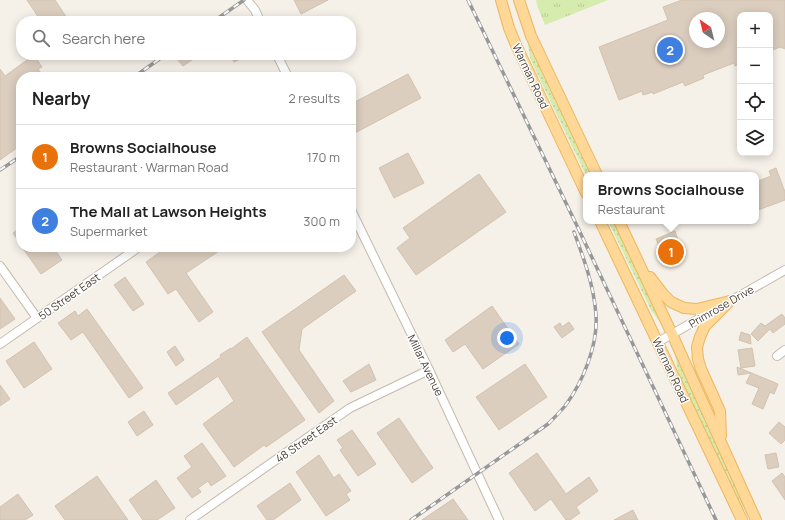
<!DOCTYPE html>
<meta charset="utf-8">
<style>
:root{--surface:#fff;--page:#f6f6f6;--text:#222;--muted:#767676;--line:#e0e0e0;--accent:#0f766e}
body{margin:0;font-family:Manrope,sans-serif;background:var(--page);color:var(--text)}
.controls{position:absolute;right:12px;top:12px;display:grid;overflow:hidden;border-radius:8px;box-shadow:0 2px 10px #0003}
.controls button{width:36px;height:36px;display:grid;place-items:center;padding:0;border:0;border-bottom:1px solid var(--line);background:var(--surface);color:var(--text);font:20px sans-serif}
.compass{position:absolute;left:689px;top:12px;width:36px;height:36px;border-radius:50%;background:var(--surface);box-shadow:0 2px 10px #0003;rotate:325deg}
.you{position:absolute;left:507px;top:338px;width:14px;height:14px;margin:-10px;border:3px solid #fff;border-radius:50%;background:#1a73e8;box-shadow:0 0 0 6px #1a73e833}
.badge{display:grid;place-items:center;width:26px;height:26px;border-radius:50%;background:var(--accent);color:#fff;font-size:13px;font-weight:700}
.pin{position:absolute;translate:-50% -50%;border:2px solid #fff;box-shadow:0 1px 4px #0006}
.popup{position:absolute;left:583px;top:172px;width:176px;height:52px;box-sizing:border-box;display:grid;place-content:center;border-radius:8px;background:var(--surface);filter:drop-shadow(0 1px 3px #0005);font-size:13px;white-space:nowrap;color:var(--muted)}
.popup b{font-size:15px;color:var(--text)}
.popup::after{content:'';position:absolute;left:50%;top:100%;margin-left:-8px;border:8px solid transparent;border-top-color:var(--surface)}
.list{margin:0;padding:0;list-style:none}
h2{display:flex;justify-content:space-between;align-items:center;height:52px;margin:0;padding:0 16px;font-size:17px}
h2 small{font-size:13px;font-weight:400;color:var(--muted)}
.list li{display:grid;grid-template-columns:26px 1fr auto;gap:12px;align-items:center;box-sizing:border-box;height:64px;padding:0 16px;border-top:1px solid var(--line)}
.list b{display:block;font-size:15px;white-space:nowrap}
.list p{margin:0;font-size:13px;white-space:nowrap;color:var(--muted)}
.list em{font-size:13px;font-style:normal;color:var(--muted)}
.icon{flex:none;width:22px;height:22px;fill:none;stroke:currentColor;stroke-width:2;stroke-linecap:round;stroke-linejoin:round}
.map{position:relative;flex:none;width:785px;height:520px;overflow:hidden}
.search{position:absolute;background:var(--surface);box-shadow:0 2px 10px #0003;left:16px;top:16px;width:340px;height:44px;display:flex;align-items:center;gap:10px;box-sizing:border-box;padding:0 14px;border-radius:16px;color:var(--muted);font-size:15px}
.panel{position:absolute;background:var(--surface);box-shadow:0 2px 10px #0003;left:16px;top:72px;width:340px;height:180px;border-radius:16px}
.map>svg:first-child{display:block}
.grass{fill:url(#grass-dots)}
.park{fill:url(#park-tufts)}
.building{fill:#dbcebf;stroke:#d3c2af;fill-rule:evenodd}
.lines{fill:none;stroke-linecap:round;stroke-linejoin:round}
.minor-casing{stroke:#c4baad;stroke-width:10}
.major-casing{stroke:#edb65e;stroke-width:12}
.minor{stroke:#fff;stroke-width:8}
.major{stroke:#ffd897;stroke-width:10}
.rail-casing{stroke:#989898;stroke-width:3.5}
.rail{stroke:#fff;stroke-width:2;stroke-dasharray:6;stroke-linecap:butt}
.labels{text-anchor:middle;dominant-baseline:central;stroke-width:3;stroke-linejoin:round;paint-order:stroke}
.street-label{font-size:11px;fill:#494036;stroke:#fff}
</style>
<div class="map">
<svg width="785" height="520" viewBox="0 0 785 520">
<defs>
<pattern id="grass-dots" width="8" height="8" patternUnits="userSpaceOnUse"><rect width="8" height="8" fill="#d5ecae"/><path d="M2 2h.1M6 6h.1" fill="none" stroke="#b8cb96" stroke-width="1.8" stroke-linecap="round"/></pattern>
<pattern id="park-tufts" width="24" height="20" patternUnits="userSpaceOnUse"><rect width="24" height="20" fill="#d5ecae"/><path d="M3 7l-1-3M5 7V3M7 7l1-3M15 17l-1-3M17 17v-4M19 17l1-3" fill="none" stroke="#b8cb96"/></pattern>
</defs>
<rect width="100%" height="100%" fill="#f5f0e8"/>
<g class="grass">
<polygon points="528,44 530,44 592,175 586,175 533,65 530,57"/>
<polygon points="608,221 614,221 661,319 659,321 651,310"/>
<polygon points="674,350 748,515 744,509 735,494 682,382 678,371"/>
</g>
<polygon class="park" points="536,0 608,0 545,25 538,8"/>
<g class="building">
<polygon points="27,0 55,0 69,21 41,21"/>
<polygon points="294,0 328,0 301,14"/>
<path d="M682,0H785V49L780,47L770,51V15H740V64L735,66L734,63L703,75L704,78L685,86L683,82L653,94V92L643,95L642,91L619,100L599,47L668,20L663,7ZM695,18H719V42H695Z"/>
<polygon points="34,55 42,67 38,69 44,77 21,77 21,145 0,160 0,69 5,76"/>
<polygon points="185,55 199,55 183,66 178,60"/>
<polygon points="230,55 249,55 234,62"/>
<polygon points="408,74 421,98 351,135 351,104"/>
<polygon points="408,153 424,183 394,198 379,168"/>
<polygon points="776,168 785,192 785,200 758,210 756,205 756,182 771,176 769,171"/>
<polygon points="479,174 506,212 416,275 397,248 410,238 403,228"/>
<polygon points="21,227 21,245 13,233"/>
<polygon points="675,231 684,258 667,265 656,239"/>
<polygon points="22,247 53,247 62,260 41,274"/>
<polygon points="167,247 225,247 186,273 213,312 199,322 176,289 168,294 146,262"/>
<polygon points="344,275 356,291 302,329 299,350 334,401 319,413 262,332"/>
<polygon points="125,277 144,304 133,311 114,285"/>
<polygon points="0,298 15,319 0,329"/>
<polygon points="492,306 519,344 483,369 465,344 453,352 445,340"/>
<polygon points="87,309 143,388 129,398 83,332 71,340 58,323 75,311 78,316"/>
<polygon points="782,314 785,318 785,324 773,333 770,329 758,341 751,334 761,323 765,326"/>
<polygon points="569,322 574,329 562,338 554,327 560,323 562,327"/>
<polygon points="741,332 750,335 751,344 739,340"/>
<polygon points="247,337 305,420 266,447 264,445 234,467 203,424 234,401 218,376 176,405 168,393 221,357 220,355 231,348 231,349"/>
<polygon points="34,342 52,369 24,388 6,361"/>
<polygon points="175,346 184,360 176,366 167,352"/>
<polygon points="752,348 755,366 741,368 738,350"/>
<polygon points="369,364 376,380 351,392 343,381"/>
<polygon points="525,364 547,397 499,430 476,397"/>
<polygon points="737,367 778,384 774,394 770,392 763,409 752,404 759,388 746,383 751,373 738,375"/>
<polygon points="0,385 10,399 0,406"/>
<polygon points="144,411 153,425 137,436 128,422"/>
<polygon points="399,418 433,468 412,483 377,433"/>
<polygon points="779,422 785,427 785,440 781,444 769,433"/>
<polygon points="352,430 376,464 358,476 340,450 343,448 337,440"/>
<polygon points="202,443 226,476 211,486 208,481 198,488 201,492 192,498 177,478 192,467 184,456"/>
<polygon points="537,453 566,494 589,477 598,491 576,507 580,513 570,520 566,520 551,499 535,511 509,473"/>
<polygon points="776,453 779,467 768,469 765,455"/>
<polygon points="319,455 334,478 339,474 351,491 346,494 350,500 326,516 296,472"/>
<polygon points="782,473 785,477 785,500 772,481"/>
<polygon points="97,476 128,520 65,520 55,506"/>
<polygon points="156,480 175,508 157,520 143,520 129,500"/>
<polygon points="290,483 301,500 273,520 267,520 257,506"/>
<polygon points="18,494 33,515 25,520 0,520 0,507"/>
<polygon points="453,499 468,520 422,520"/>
<polygon points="633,510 638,520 614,520"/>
</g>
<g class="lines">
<g class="minor-casing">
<g id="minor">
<polyline points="247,0 255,10 260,21"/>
<polyline points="277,55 288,77"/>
<polyline points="351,210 429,370 499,520"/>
<polyline points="0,266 37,318"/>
<polyline points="658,342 785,270"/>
<polyline points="0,344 139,247"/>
<polyline points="777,356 785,350"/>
<polyline points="190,520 350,408 429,370"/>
</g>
</g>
<g class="major-casing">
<g id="major">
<polyline points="501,0 509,28 516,45 586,193"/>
<polyline points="519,0 531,36 597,175"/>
<polyline points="600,221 742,520"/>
<polyline points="619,221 672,334 756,520"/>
<polyline points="650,277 663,294 671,302 684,308 697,309 730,301"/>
<polyline points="721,436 720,411 701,369 698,359 697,347 700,337 705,326 730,301"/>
</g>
</g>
<use href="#minor" class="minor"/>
<use href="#major" class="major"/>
<g class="rail-casing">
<g id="rail">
<polyline points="468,0 579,230 716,520"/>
<polyline points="214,21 244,0"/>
<polyline points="134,77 165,55"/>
<polyline points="0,170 21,156"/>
<path d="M411,520L548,424C554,418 560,412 565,406C583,382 598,345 596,315C594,286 584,259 574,232"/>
</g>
</g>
<use href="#rail" class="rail"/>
</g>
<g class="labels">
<g class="street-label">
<text transform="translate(531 76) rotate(65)">Warman Road</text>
<text transform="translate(69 296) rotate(-35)">50 Street East</text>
<text transform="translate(721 306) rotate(-30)">Primrose Drive</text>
<text transform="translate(426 365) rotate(64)">Millar Avenue</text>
<text transform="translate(671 370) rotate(65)">Warman Road</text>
<text transform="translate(306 439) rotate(-35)">48 Street East</text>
</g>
</g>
</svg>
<div class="controls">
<button>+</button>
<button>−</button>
<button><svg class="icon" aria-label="locate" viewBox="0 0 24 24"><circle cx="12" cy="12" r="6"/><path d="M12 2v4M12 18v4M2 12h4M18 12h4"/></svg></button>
<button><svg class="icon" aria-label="layers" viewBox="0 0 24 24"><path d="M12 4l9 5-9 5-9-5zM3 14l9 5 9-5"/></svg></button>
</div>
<svg class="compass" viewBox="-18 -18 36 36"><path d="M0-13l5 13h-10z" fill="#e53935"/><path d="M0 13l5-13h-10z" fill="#767676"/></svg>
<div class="you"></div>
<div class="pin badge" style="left:671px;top:252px;background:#e8710a">1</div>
<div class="popup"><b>Browns Socialhouse</b>Restaurant</div>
<div class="pin badge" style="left:670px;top:50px;background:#3f7fe0">2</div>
<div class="search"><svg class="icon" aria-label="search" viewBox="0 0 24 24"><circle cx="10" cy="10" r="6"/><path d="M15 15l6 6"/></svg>Search here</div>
<section class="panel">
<h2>Nearby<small>2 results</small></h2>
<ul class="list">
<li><span class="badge" style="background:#e8710a">1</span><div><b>Browns Socialhouse</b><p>Restaurant · Warman Road</p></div><em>170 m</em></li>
<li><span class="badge" style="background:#3f7fe0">2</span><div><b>The Mall at Lawson Heights</b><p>Supermarket</p></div><em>300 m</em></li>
</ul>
</section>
</div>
